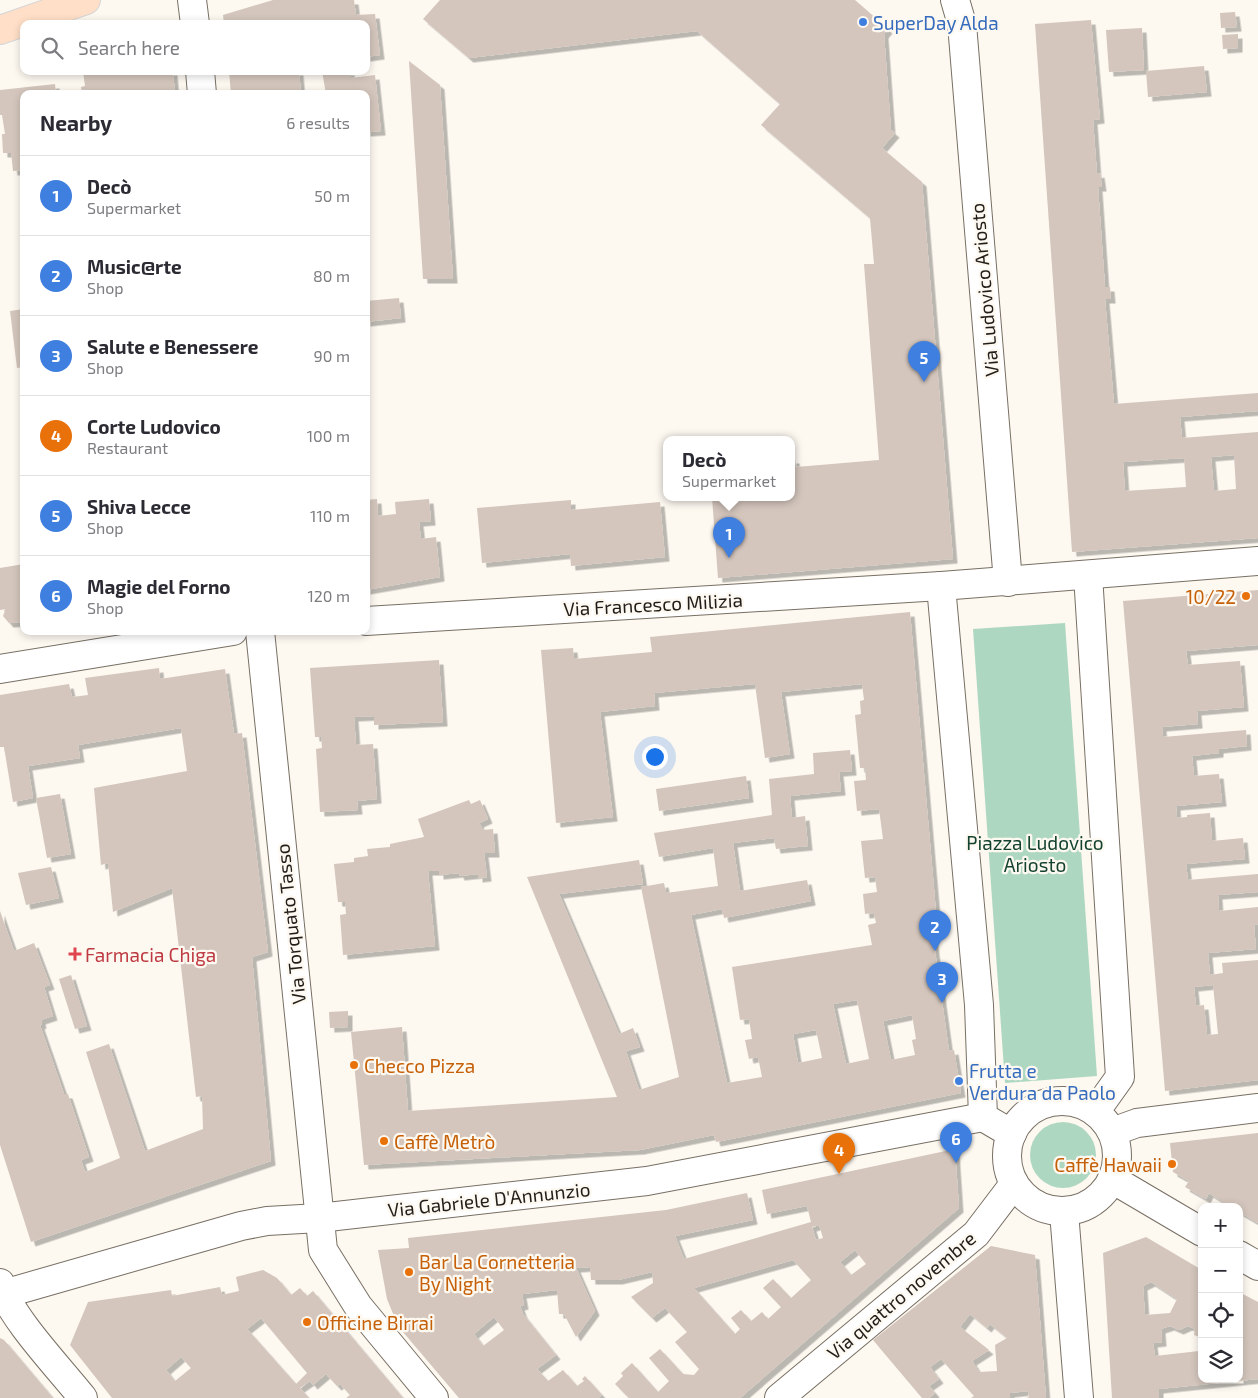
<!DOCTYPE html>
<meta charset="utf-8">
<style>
:root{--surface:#fff;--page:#f7f7f7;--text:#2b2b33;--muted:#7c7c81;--line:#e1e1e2;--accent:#0f766e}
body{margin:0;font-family:"Exo 2",sans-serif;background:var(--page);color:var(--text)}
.controls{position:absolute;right:15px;bottom:15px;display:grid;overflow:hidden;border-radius:10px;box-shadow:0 2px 8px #0003}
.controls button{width:45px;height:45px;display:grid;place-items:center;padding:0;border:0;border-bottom:1px solid var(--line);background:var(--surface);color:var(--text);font:25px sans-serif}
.you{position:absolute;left:654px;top:756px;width:18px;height:18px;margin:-12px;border:4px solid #fff;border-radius:50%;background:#1a73e8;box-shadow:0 0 0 8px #1a73e833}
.badge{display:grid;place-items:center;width:32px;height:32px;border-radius:50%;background:var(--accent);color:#fff;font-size:16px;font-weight:700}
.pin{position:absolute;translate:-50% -41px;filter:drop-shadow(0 1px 2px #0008)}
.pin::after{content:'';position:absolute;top:26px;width:18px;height:15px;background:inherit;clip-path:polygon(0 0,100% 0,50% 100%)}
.popup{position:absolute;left:663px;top:436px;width:132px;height:65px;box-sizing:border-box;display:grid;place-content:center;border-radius:10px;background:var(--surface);filter:drop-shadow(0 1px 4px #0005);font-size:16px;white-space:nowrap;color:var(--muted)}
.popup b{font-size:19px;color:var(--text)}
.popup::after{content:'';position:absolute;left:50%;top:100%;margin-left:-10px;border:10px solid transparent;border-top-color:var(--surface)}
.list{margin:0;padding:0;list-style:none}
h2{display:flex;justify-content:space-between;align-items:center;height:65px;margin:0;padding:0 20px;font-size:21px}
h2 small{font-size:16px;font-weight:400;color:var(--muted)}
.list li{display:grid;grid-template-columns:32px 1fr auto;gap:15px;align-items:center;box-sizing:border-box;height:80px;padding:0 20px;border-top:1px solid var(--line)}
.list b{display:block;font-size:19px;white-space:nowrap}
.list p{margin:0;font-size:16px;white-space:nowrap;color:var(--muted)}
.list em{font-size:16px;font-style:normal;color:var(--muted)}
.icon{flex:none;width:28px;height:28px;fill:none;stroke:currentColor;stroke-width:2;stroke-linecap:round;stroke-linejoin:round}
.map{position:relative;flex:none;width:1258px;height:1398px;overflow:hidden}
.search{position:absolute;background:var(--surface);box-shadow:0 2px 8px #0003;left:20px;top:20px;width:350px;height:55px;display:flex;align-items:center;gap:12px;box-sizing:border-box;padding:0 18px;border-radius:10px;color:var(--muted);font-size:19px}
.panel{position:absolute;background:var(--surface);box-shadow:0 2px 8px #0003;left:20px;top:90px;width:350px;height:545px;border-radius:10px}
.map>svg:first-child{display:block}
.green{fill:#aed7c2}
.building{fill:#d4c6bd;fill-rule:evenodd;filter:url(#shadow)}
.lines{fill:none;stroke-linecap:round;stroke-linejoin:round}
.minor-casing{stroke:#786f64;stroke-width:30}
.major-casing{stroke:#d7d6d6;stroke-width:30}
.minor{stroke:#fff;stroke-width:28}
.major{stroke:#ffdfc7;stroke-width:28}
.shop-dot{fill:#3f7fe0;stroke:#fdf8f0;stroke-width:2}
.food-dot{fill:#e8710a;stroke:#fdf8f0;stroke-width:2}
.health-dot{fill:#e0444e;stroke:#fdf8f0;stroke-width:2}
.labels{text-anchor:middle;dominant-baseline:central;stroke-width:4.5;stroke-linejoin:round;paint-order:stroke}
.shop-label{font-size:19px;fill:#366cbe;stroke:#fdf8f0;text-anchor:start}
.street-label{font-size:19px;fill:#211d19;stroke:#fdf8f0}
.food-label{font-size:19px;fill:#c56008;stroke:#fdf8f0;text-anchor:start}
.park-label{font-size:19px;fill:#134330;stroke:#fdf8f0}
.health-label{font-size:19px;fill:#be3a42;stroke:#fdf8f0;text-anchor:start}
</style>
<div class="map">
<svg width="1258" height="1398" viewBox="0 0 1258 1398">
<defs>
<filter id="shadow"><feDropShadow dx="4.5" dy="4.5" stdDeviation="0" flood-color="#0004"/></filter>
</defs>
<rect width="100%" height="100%" fill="#fdf8f0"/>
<g class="green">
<polygon points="1065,623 1097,1076 1005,1083 973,629"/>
<circle cx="1063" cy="1155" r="33"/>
</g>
<g class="building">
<polygon points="273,0 354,0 356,15 375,14 380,55 366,57 366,24 224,24 223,15"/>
<polygon points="440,0 855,0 888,29 884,34 891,130 895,133 882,148 922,182 953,559 718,578 712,497 791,497 792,459 795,459 796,467 879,460 864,264 874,264 870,218 761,125 780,104 697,31 469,58 423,19"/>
<polygon points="1235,12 1237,27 1221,28 1220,13"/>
<path d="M1091,20L1100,119L1093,120L1097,174L1100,173L1102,187H1098L1105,287H1110L1111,299H1105L1114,404L1258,393V411L1180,417L1182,438L1258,432V538L1072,552L1035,24ZM1234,455L1236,489L1214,491L1211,457ZM1184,458L1186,487L1125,491L1123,462Z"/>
<polygon points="1142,28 1144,70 1109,72 1106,30"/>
<polygon points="1238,34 1238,48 1223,49 1222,35"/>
<polygon points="409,61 440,85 453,279 423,279"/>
<polygon points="1204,66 1207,92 1148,97 1146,71"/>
<polygon points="83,71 173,71 175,94 82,94 81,87 85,86"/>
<polygon points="229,71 299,71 301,94 231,94"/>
<polygon points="322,71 350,71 351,78 375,75 381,131 366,132 366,94 326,94"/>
<polygon points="55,84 56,94 24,94 24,170 13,171 11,153 3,153 2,134 5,134 2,115 0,115 0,90"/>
<polygon points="399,298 401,318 366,322 366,301"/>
<polygon points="24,309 24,367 17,368 10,311"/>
<polygon points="377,499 378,516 396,514 395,502 429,499 431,521 419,522 421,539 436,537 440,577 366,590 366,500"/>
<polygon points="571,500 571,510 660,502 665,557 571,566 570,554 482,563 477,508"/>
<polygon points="24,564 24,622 9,623 3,616 6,609 0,610 0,568"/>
<path d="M1258,590V645L1186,651L1188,665L1240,661L1244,707L1197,711L1198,724L1162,727L1163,737L1246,730L1247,746L1219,749V753L1192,756L1194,776L1219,774L1222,802L1176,806L1177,818L1187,817V815L1210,813L1212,841L1243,838L1245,859L1186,864L1188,880L1258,874V892L1218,895L1219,911L1258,907V924L1254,925L1256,949L1208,953L1210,975L1223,973L1222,963L1258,960V1080L1165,1091L1123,601ZM1213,985L1218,1034L1207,1035L1204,1005L1196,1006L1194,987Z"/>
<path d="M910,612L938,935L933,936L949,1051L954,1050L961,1093L716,1142L714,1135L640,1150L364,1165L351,1032L402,1027L408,1111L617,1097L527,877L639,860L643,884L559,894L619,1034L633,1028L640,1047L626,1051L639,1090L679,1077L641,887L664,883L666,893L718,886L713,848L659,857L654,833L772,815L769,779L814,774L813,753L850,750L852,771L839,772L841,791L790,796L792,818L805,816L808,846L776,849L774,838L733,843L740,891L807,880L811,901L724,918L722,909L691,915L727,1083L762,1077L758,1057L749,1059L745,1040L752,1039L749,1019L740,1020L732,967L872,945L868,925L876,923L874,913L865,914L863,894L877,892L875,877L865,878L861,841L883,839L879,809L857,811L854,781L866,780L865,768H860L855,715L861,714L860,701L864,700L862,684L781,692L790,754L765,758L755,684L654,693L655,706L600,712L613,817L556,823L541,650L573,648L574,659L652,652L650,637ZM857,1000L869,1059L846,1064L833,1004ZM912,1015L916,1039L912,1040L915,1055L891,1060L883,1021ZM816,1030L822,1058L798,1063L793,1034Z"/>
<polygon points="439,660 443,722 374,725 374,716 354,717 356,745 373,744 377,799 357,801 358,810 320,812 316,749 322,748 321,737 315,737 310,668"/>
<polygon points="159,668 160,679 225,669 234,734 242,733 268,952 252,957 271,1161 31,1242 0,1145 0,911 14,951 34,943 50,985 44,987 53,1016 41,1020 42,1024 40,1025 64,1094 68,1094 89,1157 81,1160 85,1172 120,1158 86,1052 109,1044 145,1151 203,1129 202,1096 196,1097 172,888 113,912 108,863 101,865 94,788 187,771 181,728 78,745 80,758 28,766 33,798 13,802 4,747 0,747 0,695 69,684 72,697 88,695 85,678"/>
<polygon points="746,776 749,798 659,811 656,789"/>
<polygon points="60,794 71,854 47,858 36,798"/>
<polygon points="469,800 471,804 480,800 488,819 479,823 483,830 493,829 495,853 484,853 487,877 478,878 478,874 460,876 459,873 439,875 439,871 428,871 435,946 343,955 340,915 346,914 345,902 338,902 334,864 354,862 354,858 368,856 367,849 390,847 390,844 424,837 418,819"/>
<polygon points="51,867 59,898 26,905 18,873"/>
<polygon points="71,975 87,1026 75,1029 59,979"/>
<polygon points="348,1011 348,1027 330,1028 329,1012"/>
<polygon points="1258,1133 1258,1223 1239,1212 1239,1207 1231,1207 1209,1193 1206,1199 1185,1187 1189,1181 1173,1172 1170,1143"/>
<path d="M955,1149L959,1208L740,1398H629L615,1384L623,1376L621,1373L632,1363L658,1392L669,1381L649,1358L660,1349L683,1374L694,1375L699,1369L675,1342L687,1332L665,1308L652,1318L631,1297L653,1283L652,1272L618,1280H591L590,1267L576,1268L595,1311L576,1337L564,1314H559L557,1290L522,1294L524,1305L520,1306L523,1314L556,1355L537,1369L548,1381L563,1370L577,1386L584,1381L582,1379L585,1376L602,1395L598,1398H459L398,1326L387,1299L378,1250L409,1248L408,1238L666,1210L747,1193L753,1220L675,1236L684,1259L811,1222L807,1206L767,1214L762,1190ZM819,1225L823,1238L816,1240L812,1227ZM855,1250L866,1264L851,1275L840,1262ZM793,1260L811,1280L791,1298L773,1279L763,1288L781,1307L768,1319L762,1312L751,1321L741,1310L731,1318L740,1329L735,1334L694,1288ZM494,1317L504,1330L483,1346L474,1334Z"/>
<path d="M1146,1237L1202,1270V1338L1194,1335L1195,1329L1188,1326L1179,1330L1170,1326L1161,1329L1162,1342L1153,1343L1155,1356L1199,1351L1202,1342V1379H1239V1292L1258,1302V1379L1159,1389V1398H1112L1103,1253ZM1151,1282L1177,1299L1170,1313L1145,1315L1143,1286Z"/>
<path d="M991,1246L1035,1255L1046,1398H1026L1029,1397L1028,1391L1010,1393V1398H971L974,1396L941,1359L930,1367L939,1379L929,1386L935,1393L929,1398H922L873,1340ZM970,1314L987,1328L990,1324L1007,1338L995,1345L997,1371L979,1372L972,1361L989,1350L960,1327Z"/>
<path d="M263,1270L277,1278L291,1295L300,1288L307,1296L313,1291L403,1398H346L350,1395L340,1384L337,1386L326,1374L313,1385L310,1381L300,1388L309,1398H112L70,1345L88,1302L171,1290L172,1296L220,1287L222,1295L239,1291L236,1277ZM261,1318L307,1373L296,1384L247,1329ZM181,1357L191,1368L175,1381L166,1370Z"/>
<polygon points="0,1338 4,1340 53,1398 0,1398"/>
</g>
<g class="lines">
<g class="minor-casing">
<g id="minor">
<polyline points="192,0 195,24"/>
<polyline points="955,0 962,24 1008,582"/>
<polyline points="200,71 202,94"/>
<polyline points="1088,575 1120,1077 1095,1112"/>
<polyline points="941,586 979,1005 983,1117 1012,1134"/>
<polyline points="366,621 941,586 1258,561"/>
<polyline points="260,631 323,1250 358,1306 434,1398"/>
<polyline points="0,669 233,631"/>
<circle cx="1062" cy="1156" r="55"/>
<polyline points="1112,1132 1137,1123 1258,1108"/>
<polyline points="1112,1179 1202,1232"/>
<polyline points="1064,1212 1079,1398"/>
<polyline points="1239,1255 1258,1266"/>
<path d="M0,1283C9,1316 61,1370 83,1398"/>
<polyline points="0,1295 241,1226 267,1221 319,1218 647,1181 983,1117"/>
<polyline points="779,1398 976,1234 1014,1184"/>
</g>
</g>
<g class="major-casing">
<polyline id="major" points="0,30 86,0"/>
</g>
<use href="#minor" class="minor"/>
<use href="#major" class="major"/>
</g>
<g class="shop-dot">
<circle cx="863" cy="22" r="5"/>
<circle cx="959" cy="1081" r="5"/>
</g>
<g class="food-dot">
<circle cx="1246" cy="596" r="5"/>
<circle cx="354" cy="1065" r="5"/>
<circle cx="384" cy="1141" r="5"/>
<circle cx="1172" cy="1164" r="5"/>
<circle cx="409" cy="1272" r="5"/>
<circle cx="307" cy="1322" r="5"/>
</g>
<path class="health-dot" d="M72.5 946.5h5v5h5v5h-5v5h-5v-5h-5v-5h5z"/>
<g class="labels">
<g class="shop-label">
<text x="873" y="22">SuperDay Alda</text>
<text x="969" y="1070">Frutta e<tspan x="969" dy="22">Verdura da Paolo</tspan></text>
</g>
<g class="street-label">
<text transform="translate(984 290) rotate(-95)">Via Ludovico Ariosto</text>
<text transform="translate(653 604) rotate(-3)">Via Francesco Milizia</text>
<text transform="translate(290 924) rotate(-96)">Via Torquato Tasso</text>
<text transform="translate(489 1199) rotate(-6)">Via Gabriele D'Annunzio</text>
<text transform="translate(901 1295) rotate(-40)">Via quattro novembre</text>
</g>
<g class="food-label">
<text x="1236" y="596" text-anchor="end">10/22</text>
<text x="364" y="1065">Checco Pizza</text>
<text x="394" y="1141">Caffè Metrò</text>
<text x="1162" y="1164" text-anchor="end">Caffè Hawaii</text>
<text x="419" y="1261">Bar La Cornetteria<tspan x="419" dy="22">By Night</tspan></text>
<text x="317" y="1322">Officine Birrai</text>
</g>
<g class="park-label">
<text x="1035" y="842">Piazza Ludovico<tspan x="1035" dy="22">Ariosto</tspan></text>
</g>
<g class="health-label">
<text x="85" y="954">Farmacia Chiga</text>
</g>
</g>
</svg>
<div class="controls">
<button>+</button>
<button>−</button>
<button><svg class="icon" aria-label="locate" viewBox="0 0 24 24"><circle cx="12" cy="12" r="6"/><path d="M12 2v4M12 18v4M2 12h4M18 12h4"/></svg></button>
<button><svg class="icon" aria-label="layers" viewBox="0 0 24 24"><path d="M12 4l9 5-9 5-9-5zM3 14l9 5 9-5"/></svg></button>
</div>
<div class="you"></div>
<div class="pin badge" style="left:729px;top:558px;background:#3f7fe0">1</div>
<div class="popup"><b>Decò</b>Supermarket</div>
<div class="pin badge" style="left:935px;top:951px;background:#3f7fe0">2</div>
<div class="pin badge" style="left:942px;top:1003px;background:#3f7fe0">3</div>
<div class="pin badge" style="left:839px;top:1174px;background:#e8710a">4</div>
<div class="pin badge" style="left:924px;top:382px;background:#3f7fe0">5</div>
<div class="pin badge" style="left:956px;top:1163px;background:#3f7fe0">6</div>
<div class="search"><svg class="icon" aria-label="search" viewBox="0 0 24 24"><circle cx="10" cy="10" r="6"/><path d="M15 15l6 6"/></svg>Search here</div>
<section class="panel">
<h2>Nearby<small>6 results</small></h2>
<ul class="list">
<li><span class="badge" style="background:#3f7fe0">1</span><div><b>Decò</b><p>Supermarket</p></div><em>50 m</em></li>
<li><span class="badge" style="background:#3f7fe0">2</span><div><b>Music@rte</b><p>Shop</p></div><em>80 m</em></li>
<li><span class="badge" style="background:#3f7fe0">3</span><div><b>Salute e Benessere</b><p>Shop</p></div><em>90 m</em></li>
<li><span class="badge" style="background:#e8710a">4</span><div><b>Corte Ludovico</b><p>Restaurant</p></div><em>100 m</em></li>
<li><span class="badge" style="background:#3f7fe0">5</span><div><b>Shiva Lecce</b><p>Shop</p></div><em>110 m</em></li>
<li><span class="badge" style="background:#3f7fe0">6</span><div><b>Magie del Forno</b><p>Shop</p></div><em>120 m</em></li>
</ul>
</section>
</div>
